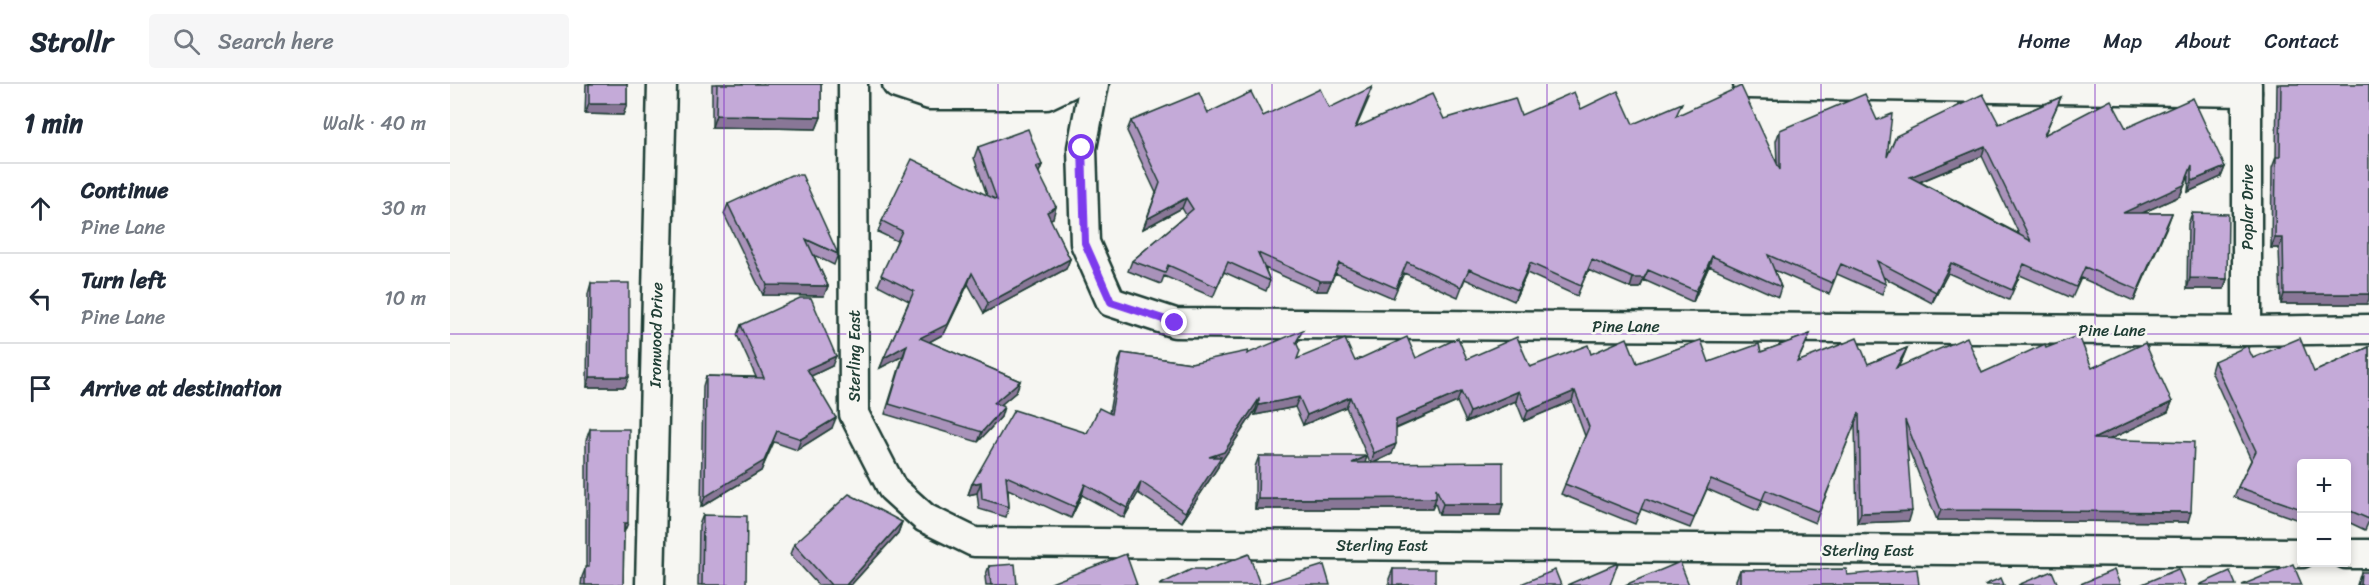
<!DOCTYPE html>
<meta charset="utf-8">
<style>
:root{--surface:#fff;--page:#f6f6f7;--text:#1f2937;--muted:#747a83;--line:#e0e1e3}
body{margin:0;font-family:Sriracha,sans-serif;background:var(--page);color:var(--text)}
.controls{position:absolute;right:18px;bottom:18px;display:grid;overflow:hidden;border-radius:6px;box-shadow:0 3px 9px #0003}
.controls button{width:54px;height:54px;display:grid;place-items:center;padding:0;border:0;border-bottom:2px solid var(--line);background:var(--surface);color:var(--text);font:30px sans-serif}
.stop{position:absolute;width:18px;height:18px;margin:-14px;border:4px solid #7c3aed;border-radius:50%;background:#fff}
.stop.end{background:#7c3aed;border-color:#fff;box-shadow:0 2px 6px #0008}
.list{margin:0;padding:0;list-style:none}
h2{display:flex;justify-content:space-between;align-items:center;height:78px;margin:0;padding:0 24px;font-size:26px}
h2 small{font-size:20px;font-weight:400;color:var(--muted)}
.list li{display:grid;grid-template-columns:39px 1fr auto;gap:18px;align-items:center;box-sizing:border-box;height:90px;padding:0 24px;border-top:2px solid var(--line)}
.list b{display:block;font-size:22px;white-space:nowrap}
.list p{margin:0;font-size:20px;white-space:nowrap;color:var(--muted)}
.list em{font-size:20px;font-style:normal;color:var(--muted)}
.icon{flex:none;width:33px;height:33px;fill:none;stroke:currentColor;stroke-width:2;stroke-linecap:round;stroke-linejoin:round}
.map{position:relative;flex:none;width:1919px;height:501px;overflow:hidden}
header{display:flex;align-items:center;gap:36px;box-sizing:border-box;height:84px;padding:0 30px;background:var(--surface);border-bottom:2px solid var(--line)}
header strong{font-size:28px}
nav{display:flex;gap:33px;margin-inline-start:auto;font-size:21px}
.search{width:420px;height:54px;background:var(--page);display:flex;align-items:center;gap:15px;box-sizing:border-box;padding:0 21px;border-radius:6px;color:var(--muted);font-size:22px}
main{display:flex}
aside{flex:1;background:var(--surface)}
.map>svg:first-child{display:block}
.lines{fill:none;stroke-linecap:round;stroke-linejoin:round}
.street-casing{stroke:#1f3d34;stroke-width:33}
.street{stroke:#f6f6f2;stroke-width:28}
.wall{fill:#a992ba;stroke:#1f3d34;stroke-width:1.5;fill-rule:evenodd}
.shaded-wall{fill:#897797;stroke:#1f3d34;stroke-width:1.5}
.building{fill:#c4aad8;stroke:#1f3d34;stroke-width:1.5;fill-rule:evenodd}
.route{stroke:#7c3aed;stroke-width:8}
.grid{fill:none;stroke:#7b2cbf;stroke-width:1.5;stroke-opacity:0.55}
.labels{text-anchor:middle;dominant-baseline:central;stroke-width:5;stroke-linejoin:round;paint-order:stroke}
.street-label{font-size:16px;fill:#1f3d34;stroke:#f6f6f2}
</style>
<header>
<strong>Strollr</strong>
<div class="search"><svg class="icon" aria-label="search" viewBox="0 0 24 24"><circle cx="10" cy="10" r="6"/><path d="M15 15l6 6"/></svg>Search here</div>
<nav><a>Home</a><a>Map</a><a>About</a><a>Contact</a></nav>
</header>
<main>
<aside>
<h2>1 min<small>Walk · 40 m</small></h2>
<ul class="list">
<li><svg class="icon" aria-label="ahead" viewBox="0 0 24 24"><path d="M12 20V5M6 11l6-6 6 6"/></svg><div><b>Continue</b><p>Pine Lane</p></div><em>30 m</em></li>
<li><svg class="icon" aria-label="left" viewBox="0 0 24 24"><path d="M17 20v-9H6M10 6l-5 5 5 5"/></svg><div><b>Turn left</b><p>Pine Lane</p></div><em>10 m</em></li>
<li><svg class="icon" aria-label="arrive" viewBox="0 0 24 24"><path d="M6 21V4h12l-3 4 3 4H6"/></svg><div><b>Arrive at destination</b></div></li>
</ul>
</aside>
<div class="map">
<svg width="1919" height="501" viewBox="0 0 1919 501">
<rect width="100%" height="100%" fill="#f6f6f2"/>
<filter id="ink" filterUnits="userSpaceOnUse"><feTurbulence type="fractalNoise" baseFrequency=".0167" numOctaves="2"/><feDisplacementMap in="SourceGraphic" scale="12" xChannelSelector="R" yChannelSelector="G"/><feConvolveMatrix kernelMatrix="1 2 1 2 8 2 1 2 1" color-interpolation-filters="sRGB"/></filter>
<g filter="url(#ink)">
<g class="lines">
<g class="street-casing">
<g id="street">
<polyline points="403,0 404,330 442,404 475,434 524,458 1852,469"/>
<polyline points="447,0 480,11 596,11 619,0"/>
<polyline points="644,0 632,64 635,159 661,218 725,239 1797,247 1919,245"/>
<polyline points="1298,0 1797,8"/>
<polyline points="1797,247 1797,0"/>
<polyline points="1896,470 1919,470"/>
<polyline points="200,501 212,0"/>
</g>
</g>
<use href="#street" class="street"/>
</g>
<g class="wall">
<polygon points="136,0 177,0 177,20 173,31 135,30"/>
<polygon points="262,0 371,0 371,33 366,45 262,43"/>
<polygon points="1827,0 1919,0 1917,220 1831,220 1829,164 1821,164 1822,84 1826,73"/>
<path d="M1611,13L1595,50L1676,44L1775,83L1771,93L1738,108L1739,92L1730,112L1692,129H1722L1684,217L1631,194L1622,214L1570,191L1559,216L1498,189L1482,219L1433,193L1436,200L1432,210L1387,190L1379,210L1324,186L1331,203L1328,213L1259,182L1243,218L1194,196L1190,204H1180L1138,186L1127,212L1077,189L1064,217L1015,195L1008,213L954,189L943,214L885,189L877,207H866L815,184L820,197L816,207L774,188L763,213L714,192L711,200L678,187L682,177L736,131L732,124L693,145L706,109L677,47L681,37L758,29L813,32L879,24L919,14L906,44L994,35L1071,31L1131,25L1183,40L1227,32L1327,78L1326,57L1330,46L1437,73L1549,40ZM1532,72L1569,150L1470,98Z"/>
<polygon points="528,63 592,81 589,88 603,134 600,135 620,175 616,185 534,229 518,200 494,250 479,258 570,297 566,308 550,321 551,333 528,358 435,330 453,272 430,284 459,217 428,201 447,157 428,148 432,137 537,111 524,74"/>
<polygon points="278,120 388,170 384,181 364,171 378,202 374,212 313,211 274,130"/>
<polygon points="1742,129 1777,195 1774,205 1737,205 1738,140"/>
<polygon points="141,199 175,303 137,303 138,210"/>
<polygon points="291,241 382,282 361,292 382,344 347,366 324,358 311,387 251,423 253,302 256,292 306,293 287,251"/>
<polygon points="1360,250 1348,277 1418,280 1457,264 1448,283 1532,289 1596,264 1722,318 1718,328 1660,355 1738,438 1487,436 1457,361 1459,437 1407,439 1405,339 1365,439 1312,417 1308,427 1257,405 1240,444 1191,425 1185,440 1111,410 1135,352 1122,317 1074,337 1066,317 1016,338 1007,318 946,345 942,370 923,379 1053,420 1050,431 989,431 985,419 982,425 805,425 805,383 809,372 920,379 896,323 853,341 845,323 805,331 806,325 771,378 769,379 768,383 732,438 688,409 674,434 632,411 621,434 558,405 559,423 556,433 529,425 527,409 518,411 522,400 637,349 659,329 668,279 672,269 741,279 797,270 849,256 847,260 847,275 905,277 966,274 1017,275 1080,283 1141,270 1187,279 1259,278 1311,268"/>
<polygon points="1919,263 1919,437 1915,446 1896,437 1896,380 1851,380 1851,437 1784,413 1788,403 1801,376 1761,287 1764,277 1803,274 1864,288"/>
<polygon points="140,345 174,449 173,501 131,501 132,493 136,483 136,356"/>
<polygon points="253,431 296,501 248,501 249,441"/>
<polygon points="452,438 448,449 401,501 368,501 340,470 344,460"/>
<polygon points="539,482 567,501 536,501 535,493"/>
<polygon points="943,485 985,501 939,501 939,495"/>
<polygon points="1290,486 1397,491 1469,501 1286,501 1286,496"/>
<polygon points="1911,488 1919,501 1907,501"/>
</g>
<g class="shaded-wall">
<polygon points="139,20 177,20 173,31 135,30"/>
<polygon points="266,31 371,33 366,45 262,43"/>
<polygon points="1535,62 1532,72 1457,103 1460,93"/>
<polygon points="592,81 588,91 586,83"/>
<polygon points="1742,81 1730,112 1670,139 1673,129"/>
<polygon points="1775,83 1771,93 1738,108 1742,97"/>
<polygon points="736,114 732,124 693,145 697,135"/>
<polygon points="606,123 603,134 593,139 597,128"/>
<polygon points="1722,129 1718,140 1684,217 1688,206"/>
<polygon points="1825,154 1833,154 1829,164 1821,164"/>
<polygon points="1262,172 1259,182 1243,218 1246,207"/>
<polygon points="620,175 616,185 534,229 538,219"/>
<polygon points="889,179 877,207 866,207 870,197"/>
<polygon points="1080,179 1077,189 1064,217 1068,206"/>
<polygon points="1501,179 1498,189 1482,219 1486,208"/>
<polygon points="1198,186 1190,204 1180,204 1183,194"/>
<polygon points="522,189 518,200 494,250 466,265 470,254"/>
<polygon points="1740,194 1777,195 1774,205 1737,205"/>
<polygon points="317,201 378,202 374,212 313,211"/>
<polygon points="1834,210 1919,210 1919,215 1917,220 1831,220"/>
<polygon points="457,261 453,272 430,284 434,274"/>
<polygon points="1457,264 1453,274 1442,295 1446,284"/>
<polygon points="386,272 382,282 353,296 357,285"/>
<polygon points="140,293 179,293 175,303 137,303"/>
<polygon points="570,297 566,308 540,330 544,319"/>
<polygon points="1069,307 1066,317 1016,338 1020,328"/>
<polygon points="1125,307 1122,317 1074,337 1078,327"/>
<polygon points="1011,308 1007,318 942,346 946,336"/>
<polygon points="849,313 845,323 805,331 809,321"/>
<polygon points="900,313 896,323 853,341 857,331"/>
<polygon points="809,315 806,325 771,378 769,379 768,383 732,438 759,373"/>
<polygon points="1722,318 1718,328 1639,365 1643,355"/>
<polygon points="554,323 551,333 528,358 532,348"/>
<polygon points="386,334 382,344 347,366 351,355"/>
<polygon points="327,347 311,387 251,423 255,413"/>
<polygon points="946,360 942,370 921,380 924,369"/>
<polygon points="917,372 914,383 902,379"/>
<polygon points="531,398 527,409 518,411 522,400"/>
<polygon points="691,398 688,409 674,434 677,424"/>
<polygon points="635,400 632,411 621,434 625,423"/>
<polygon points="986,414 982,425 805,425 808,415"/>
<polygon points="993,420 1053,420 1050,431 989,431"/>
<polygon points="1491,426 1741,428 1738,438 1487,436"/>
<polygon points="1462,427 1459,437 1407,439 1411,429"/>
<polygon points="452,438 448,449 401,501 396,501"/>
<polygon points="174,439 178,439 174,449"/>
</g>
<g class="building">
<rect x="139" y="0" width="38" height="20"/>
<polygon points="267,0 371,0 371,33 266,31"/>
<polygon points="1831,0 1919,0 1919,210 1834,210 1833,154 1825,154 1826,73 1830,73"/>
<path d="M1291,2L1330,86V46L1415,10L1427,36L1442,30L1437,73L1446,52L1533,10L1549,40L1611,13L1594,51L1661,16L1676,44L1743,14L1775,83L1742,97V81L1734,101L1673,129H1722L1688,206L1635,183L1626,203L1574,180L1562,206L1501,179L1486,208L1427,177L1436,200L1391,180L1382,199L1318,171L1331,203L1262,172L1246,207L1198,186L1194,194H1183L1142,176L1131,202L1080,179L1068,206L1019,185L1011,203L957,178L946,204L889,179L881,197H870L808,169L820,197L778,178L767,203L718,181L715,189L682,177L743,125L736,114L697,135L710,99L681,37L749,9L758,29L801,8L813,32L870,5L879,24L922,3L905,44L982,10L994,35L1065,14L1071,31L1124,8L1131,25L1168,7L1183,40L1232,19L1226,32ZM1535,62L1581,157L1460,93Z"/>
<polygon points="578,45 592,81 586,83 606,123 597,128 620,175 538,219 522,189 498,240 470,254 570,297 544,319 554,323 532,348 439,320 457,261 434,274 464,207 431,191 452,147 432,137 462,75 547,116 528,63"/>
<polygon points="341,91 352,91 388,170 356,155 378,202 317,201 278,120"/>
<polygon points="1742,129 1778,130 1777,195 1740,194"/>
<polygon points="141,199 179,199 179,293 140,293"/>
<polygon points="350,214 361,214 386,272 357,285 386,334 351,355 327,347 314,377 255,413 256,292 314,294 291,241"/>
<polygon points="853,246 846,258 850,267 847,275 895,255 905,277 957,253 966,274 1008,254 1017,275 1067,253 1080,283 1138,261 1141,270 1177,254 1187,279 1251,256 1259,278 1309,260 1311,268 1360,250 1347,278 1407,254 1418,280 1457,264 1446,284 1517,253 1532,289 1595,260 1596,264 1627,252 1629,252 1642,284 1695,259 1722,318 1643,355 1744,358 1741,428 1491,426 1455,336 1462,427 1411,429 1409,329 1369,428 1316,406 1312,416 1261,395 1244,434 1195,415 1189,430 1115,400 1139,343 1125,307 1078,327 1069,307 1020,328 1011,308 946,336 946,360 924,369 900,313 857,331 849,313 809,321 809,315 774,368 759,373 771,373 735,428 691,398 677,424 635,400 625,423 556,392 559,423 532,415 531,398 522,400 564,326 637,349 649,324 661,330 672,269 741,279 798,267 797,270"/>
<polygon points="1850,254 1864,288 1919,263 1919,435 1896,425 1896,380 1851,380 1851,425 1788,403 1806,367 1764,277 1797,262 1803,274"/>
<polygon points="140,345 179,345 178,439 174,439 173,501 135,501 135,483 139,483"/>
<polygon points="809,372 917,372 902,379 1053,378 1053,420 993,420 986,404 986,414 808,415"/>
<polygon points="399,410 452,438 396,501 381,501 344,460"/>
<polygon points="253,431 297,432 296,501 252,501"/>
<polygon points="676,470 687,501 601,501 601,499"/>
<polygon points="799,470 810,501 874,481 880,501 709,501 742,485 753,485 754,487"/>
<polygon points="1230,478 1239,501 1175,501"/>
<polygon points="1168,479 1160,501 1117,501"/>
<polygon points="565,480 567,501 541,501 539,482"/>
<polygon points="1843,480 1852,501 1792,501"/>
<rect x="943" y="485" width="42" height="16"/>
<polygon points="1396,485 1397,491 1467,485 1469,501 1290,501 1290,486"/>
<polygon points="1728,485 1735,501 1690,501"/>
<polygon points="1105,486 1111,501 1072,501 1073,499"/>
<polygon points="1664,486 1670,501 1628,501"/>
<polygon points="1602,487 1608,501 1568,501"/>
<polygon points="1780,487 1786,501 1749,501"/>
<polygon points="1911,488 1919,488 1919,501 1910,501"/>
<polygon points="1551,494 1554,501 1534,501"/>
</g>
</g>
<g class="lines" filter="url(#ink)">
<polyline class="route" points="632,64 635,159 661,218 725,239"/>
</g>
<path class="grid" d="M274,0V501M548,0V501M822,0V501M1097,0V501M1371,0V501M1645,0V501M0,250H1919"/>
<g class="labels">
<g class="street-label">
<text transform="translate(1797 123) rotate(-90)">Poplar Drive</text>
<text x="1176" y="242">Pine Lane</text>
<text x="1662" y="246">Pine Lane</text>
<text transform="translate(206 251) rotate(-89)">Ironwood Drive</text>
<text transform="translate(404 272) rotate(-90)">Sterling East</text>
<text x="932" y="461">Sterling East</text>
<text x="1418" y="466">Sterling East</text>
</g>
</g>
</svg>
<div class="controls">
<button>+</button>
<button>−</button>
</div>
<div class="stop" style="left:632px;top:64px"></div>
<div class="stop end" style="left:725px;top:239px"></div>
</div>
</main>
